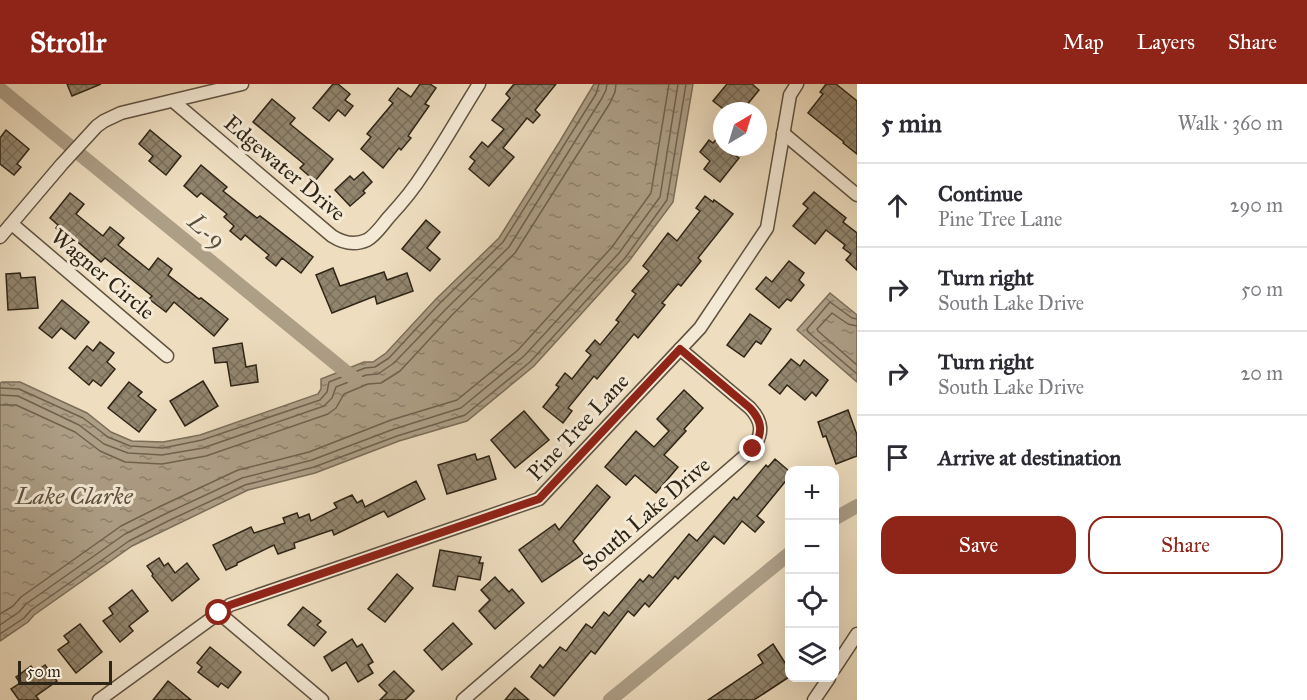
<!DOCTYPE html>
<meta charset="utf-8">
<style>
:root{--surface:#fff;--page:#f7f7f7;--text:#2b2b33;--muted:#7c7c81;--line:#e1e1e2;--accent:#8f2418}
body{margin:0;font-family:"IM FELL Great Primer",serif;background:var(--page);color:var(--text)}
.controls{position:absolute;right:18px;bottom:18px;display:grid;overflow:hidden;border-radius:12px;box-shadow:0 6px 24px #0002}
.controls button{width:54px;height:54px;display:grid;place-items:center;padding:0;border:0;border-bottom:2px solid var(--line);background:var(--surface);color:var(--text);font:30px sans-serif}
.compass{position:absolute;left:713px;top:18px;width:54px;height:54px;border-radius:50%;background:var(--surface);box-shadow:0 6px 24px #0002;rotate:38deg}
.scale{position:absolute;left:18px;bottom:15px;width:94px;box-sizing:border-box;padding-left:6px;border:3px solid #2f2516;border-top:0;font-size:16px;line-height:21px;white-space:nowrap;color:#2f2516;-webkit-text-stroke:4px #f4e9d5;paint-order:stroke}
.stop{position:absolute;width:18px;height:18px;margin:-14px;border:4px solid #8f2418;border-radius:50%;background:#fff}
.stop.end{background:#8f2418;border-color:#fff;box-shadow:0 2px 6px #0008}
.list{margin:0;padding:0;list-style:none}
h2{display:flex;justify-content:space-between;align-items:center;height:78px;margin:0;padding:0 24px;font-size:26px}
h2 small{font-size:20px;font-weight:400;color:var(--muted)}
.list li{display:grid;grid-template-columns:39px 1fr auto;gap:18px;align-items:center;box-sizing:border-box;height:84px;padding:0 24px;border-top:2px solid var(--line)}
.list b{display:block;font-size:22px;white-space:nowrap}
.list p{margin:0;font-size:20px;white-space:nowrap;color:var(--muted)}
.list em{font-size:20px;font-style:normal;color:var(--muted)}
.actions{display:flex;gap:12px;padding:18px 24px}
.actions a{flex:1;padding:14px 0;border:2px solid var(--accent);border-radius:18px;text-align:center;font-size:21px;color:var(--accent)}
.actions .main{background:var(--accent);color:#fff}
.icon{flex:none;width:33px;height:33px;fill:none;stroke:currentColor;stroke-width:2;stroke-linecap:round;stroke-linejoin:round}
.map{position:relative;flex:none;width:857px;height:616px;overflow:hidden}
header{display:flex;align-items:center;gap:36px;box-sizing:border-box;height:84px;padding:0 30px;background:var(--accent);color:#fff}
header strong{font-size:28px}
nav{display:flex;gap:33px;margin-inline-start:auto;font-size:21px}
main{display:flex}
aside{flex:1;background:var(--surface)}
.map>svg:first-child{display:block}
.water{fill:url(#water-ripples);stroke:#7b6e59;stroke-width:1.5}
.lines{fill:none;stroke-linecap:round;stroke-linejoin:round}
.shore{stroke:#6e624e;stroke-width:1.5}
.canal{stroke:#ad9e86;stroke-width:14}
.building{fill:url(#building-cross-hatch);stroke:#2f2516;stroke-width:1.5}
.street-casing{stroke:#5f5340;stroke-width:15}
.street{stroke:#f4e9d5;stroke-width:12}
.route{stroke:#8f2418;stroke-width:8}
.labels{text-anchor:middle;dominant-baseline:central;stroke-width:6;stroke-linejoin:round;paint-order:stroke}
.street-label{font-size:22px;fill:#2f2516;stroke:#f4e9d5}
.water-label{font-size:24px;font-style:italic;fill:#5b4f3d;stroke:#f4e9d5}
</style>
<header>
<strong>Strollr</strong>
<nav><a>Map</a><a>Layers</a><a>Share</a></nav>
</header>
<main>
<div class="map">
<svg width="857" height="616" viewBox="0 0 857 616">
<defs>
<pattern id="water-ripples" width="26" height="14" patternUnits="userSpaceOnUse" patternTransform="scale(1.5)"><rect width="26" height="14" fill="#ad9e86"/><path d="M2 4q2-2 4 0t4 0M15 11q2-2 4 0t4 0" fill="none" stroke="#8d816d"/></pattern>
<pattern id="building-cross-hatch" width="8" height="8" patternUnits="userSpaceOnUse" patternTransform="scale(1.5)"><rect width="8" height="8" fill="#92856e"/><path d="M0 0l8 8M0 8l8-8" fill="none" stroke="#786d59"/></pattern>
</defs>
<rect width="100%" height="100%" fill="#eeddbf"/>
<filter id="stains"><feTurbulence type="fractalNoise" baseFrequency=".00333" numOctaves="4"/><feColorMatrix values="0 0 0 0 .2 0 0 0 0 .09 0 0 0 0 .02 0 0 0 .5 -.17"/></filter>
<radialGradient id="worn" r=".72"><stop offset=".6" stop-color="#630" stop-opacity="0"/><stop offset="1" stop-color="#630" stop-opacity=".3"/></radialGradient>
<g class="water">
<polygon points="594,0 693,0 673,118 629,177 534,282 467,337 399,357 315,389 248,406 132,462 34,531 28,538 0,557 0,299 2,298 20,298 87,329 111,348 132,357 163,358 200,351 318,310 321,305 321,295 364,278 373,278 386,269 436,215 499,154 560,57"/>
<polygon points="830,209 857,231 857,298 797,246"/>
</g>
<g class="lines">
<g class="shore">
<polyline points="857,235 852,234 830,218 807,245 808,248 857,290"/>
<polyline points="857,242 848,240 832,229 817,245 818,247 857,281"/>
<polyline points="0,304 19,305 83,334 108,353 130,362 163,364 202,356 320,316 327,308 329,298 365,284 375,283 389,274 440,219 503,158 596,10 599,0"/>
<polyline points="0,311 18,312 79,341 104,360 128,369 162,371 203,364 324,322 332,314 336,303 366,291 378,290 394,279 446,225 509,163 602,14 606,6 607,0"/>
<polyline points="0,321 16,321 75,348 100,367 125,378 162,380 206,372 328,330 336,324 344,310 368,300 381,299 400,287 452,231 515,169 610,19 615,8 616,0"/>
<polyline points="0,530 13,522 21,513 121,442 161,422 238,386 309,368 391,336 457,316 518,266 612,163 651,109 669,0"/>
<polyline points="0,541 19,528 26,520 125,450 165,430 242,394 312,376 394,345 461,324 524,272 619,169 660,113 678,0"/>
<polyline points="0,550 24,534 31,526 129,457 168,437 245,401 314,383 397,352 465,331 530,278 625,174 667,116 686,0"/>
</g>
<g class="canal">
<polyline points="0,5 356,296"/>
<polyline points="834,435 857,422"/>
<polyline points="610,616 790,469"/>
</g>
</g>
<g class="building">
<polygon points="67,0 101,0 72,12"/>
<polygon points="333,0 338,0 350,10 345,16 353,22 345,32 338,26 329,37 313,24"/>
<polygon points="420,0 430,0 436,4 425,20 429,22 408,52 411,54 401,66 399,64 383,84 361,65 371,53 367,50 393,19 389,16 398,4 411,13"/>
<polygon points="514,0 556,0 535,26 540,31 533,39 527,34 503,64 514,73 489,102 469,85 475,77 470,73 482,58 488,63 504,45 492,36 510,14 506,10"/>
<polygon points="727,0 752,0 759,6 742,27 726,27 713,17"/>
<polygon points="826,0 836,0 857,17 857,70 843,59 844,58 808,29 823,10 820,8"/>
<polygon points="272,15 295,34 290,40 333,75 315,97 300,84 304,80 253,38"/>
<polygon points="6,46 29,65 17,80 21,83 14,91 0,80 0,54"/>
<polygon points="150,46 181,72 166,91 149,77 153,72 139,60"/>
<polygon points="722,49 722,63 743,63 736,72 739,74 720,98 704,85 710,77 700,68 709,56 713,59"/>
<polygon points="201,81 227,103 223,107 257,134 260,132 313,173 301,189 282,174 276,182 266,174 269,171 245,151 241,156 230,147 234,142 224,133 227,130 201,109 197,113 184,102"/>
<polygon points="363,88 372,98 363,107 365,109 350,122 335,106 350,92 354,96"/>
<polygon points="814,108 846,134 843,138 857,149 857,186 846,176 851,170 843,164 845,161 826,146 815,160 793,142 808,124 803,120"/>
<polygon points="70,109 84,120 76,130 103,152 110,143 124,154 118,161 149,186 158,174 172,185 168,191 199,215 201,214 228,235 214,252 174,218 166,228 149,215 152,212 105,174 101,178 66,148 64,151 56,144 58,141 50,134"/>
<polygon points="705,112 713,118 714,116 733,130 698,174 701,177 681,202 678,200 662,219 665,221 638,254 634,250 597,295 594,292 568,324 572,327 563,339 543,323 559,303 556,301 565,289 572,295 591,271 586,267 595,256 600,261 619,238 616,236 636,210 632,207 649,187 643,182 668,149 677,157 700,127 696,124"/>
<polygon points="426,136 440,148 427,164 440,175 430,187 402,165"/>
<polygon points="789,177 804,189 799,196 804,201 791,217 787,215 779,224 756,205 766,193 772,198"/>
<polygon points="333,184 340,202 384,188 387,196 407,189 413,207 377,220 375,212 332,229 316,191"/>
<polygon points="20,189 21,194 35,193 38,224 8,226 6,190"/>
<polygon points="62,216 89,238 75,255 61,244 52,254 39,244"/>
<polygon points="750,230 771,245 761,260 756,257 744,273 727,261"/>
<polygon points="100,258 114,269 107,278 115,285 101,302 93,296 89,301 69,284 87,262 93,267"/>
<polygon points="242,259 246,283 256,281 258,298 231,302 227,278 215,279 213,264"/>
<polygon points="791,275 800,282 804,276 828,296 816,312 812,308 805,316 787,301 780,310 769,301"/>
<polygon points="203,297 218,322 185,342 170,317"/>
<polygon points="129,298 142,308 138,312 156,326 139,348 108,324"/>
<polygon points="684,306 703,324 684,345 686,347 664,371 678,383 656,409 635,391 626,401 605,383 636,347 654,363 669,347 657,335"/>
<polygon points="848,326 857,351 857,372 836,380 826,352 823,353 818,338"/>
<polygon points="524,327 549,356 515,384 491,356"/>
<polygon points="475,370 477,376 489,372 496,395 447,410 438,381"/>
<polygon points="775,375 789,387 789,393 757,432 764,438 755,448 742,437 724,460 714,452 678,495 675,492 649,523 645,519 634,532 628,527 595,570 591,567 554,612 531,593 540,581 543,584 560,563 566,567 586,540 592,544 604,528 609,532 640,495 643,498 649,491 653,494 689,450 697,457 734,413 737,416 766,381 768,383"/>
<polygon points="416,397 425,415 388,433 384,427 334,451 332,446 294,459 295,464 278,470 274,461 237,479 237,481 226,486 213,461 251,443 254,449 285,439 283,434 297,429 299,434 309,430 311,437 337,424 334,419 352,411 357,419 362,416 365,423"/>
<polygon points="597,401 610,413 573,457 583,470 542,498 519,466 555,440 559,446"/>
<polygon points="440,466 481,473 479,479 483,479 480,496 458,492 455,506 433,502"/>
<polygon points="159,474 164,482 168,479 175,489 187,479 199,495 172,517 152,492 153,490 147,482"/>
<polygon points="397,490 413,504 385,538 368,525"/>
<polygon points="495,493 509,508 512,505 524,519 495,545 479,527 490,516 481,506"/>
<polygon points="132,506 148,527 129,542 133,547 120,558 103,537 113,530 109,524"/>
<polygon points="303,523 321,537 317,541 326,548 314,562 288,541"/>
<polygon points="453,539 472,560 442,586 424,566"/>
<polygon points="80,540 102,568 76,589 58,566 69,558 64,552"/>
<polygon points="352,555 357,563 362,560 373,578 368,581 373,589 358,598 346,578 332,587 324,573"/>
<polygon points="773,560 789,585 789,593 754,616 708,616 763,579 758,571"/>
<polygon points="210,563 241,588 228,604 221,599 218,603 198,588 202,583 197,579"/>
<polygon points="45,581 57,597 36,612 39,616 19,616 11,605 20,599 16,593 31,582 35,588"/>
<polygon points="394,587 414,607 405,616 380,616 387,609 379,601"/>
<polygon points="168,597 191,616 153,616"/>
<polygon points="515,604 529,616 505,616"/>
</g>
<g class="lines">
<g class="street-casing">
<g id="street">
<path d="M173,17L332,152C343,159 354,162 367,156C376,151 382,141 389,133C401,120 413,106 423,90C443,61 460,30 479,0"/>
<polyline points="783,49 857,111"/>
<polyline points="12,140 167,272"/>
<polyline points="0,153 62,80 97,42 104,37 121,29 242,0"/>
<polyline points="219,529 322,616"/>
<polyline points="834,585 857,550"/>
<polyline points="99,616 230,521 539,415 700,244 767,144 790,11 797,0"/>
<path d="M463,616L753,365C763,349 763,338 750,324L680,265"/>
<polyline points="814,616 829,594"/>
</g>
</g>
<use href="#street" class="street"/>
</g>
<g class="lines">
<path class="route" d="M219,529L230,521L539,415L680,265L750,324C763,338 763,349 753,365"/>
</g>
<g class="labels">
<g class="street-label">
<text transform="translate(285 84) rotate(40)">Edgewater Drive</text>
<text transform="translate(103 190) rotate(40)">Wagner Circle</text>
<text transform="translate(578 343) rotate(-47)">Pine Tree Lane</text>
<text transform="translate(646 430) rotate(-41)">South Lake Drive</text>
</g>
<g class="water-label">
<text transform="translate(207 147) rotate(40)">L-9</text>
<text x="74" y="412">Lake Clarke</text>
</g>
</g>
<rect width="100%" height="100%" filter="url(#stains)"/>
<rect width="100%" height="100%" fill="url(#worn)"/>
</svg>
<div class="controls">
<button>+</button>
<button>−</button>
<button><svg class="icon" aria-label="locate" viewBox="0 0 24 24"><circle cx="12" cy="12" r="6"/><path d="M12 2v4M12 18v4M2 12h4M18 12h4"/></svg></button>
<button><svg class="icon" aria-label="layers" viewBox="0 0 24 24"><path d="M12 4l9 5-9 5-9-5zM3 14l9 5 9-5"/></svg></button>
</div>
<svg class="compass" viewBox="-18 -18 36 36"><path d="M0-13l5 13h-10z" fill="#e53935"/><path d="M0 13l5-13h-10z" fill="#7c7c81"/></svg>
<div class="scale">50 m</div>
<div class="stop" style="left:219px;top:529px"></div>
<div class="stop end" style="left:753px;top:365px"></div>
</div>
<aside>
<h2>5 min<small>Walk · 360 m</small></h2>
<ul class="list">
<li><svg class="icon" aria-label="ahead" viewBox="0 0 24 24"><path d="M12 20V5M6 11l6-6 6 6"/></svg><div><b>Continue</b><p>Pine Tree Lane</p></div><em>290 m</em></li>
<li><svg class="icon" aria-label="right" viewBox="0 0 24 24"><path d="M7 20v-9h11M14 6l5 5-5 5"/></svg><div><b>Turn right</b><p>South Lake Drive</p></div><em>50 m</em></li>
<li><svg class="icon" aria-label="right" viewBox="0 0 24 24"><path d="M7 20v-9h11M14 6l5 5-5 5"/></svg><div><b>Turn right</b><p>South Lake Drive</p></div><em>20 m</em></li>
<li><svg class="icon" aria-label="arrive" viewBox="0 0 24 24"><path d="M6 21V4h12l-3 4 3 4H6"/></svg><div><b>Arrive at destination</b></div></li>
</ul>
<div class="actions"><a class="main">Save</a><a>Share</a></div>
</aside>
</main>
